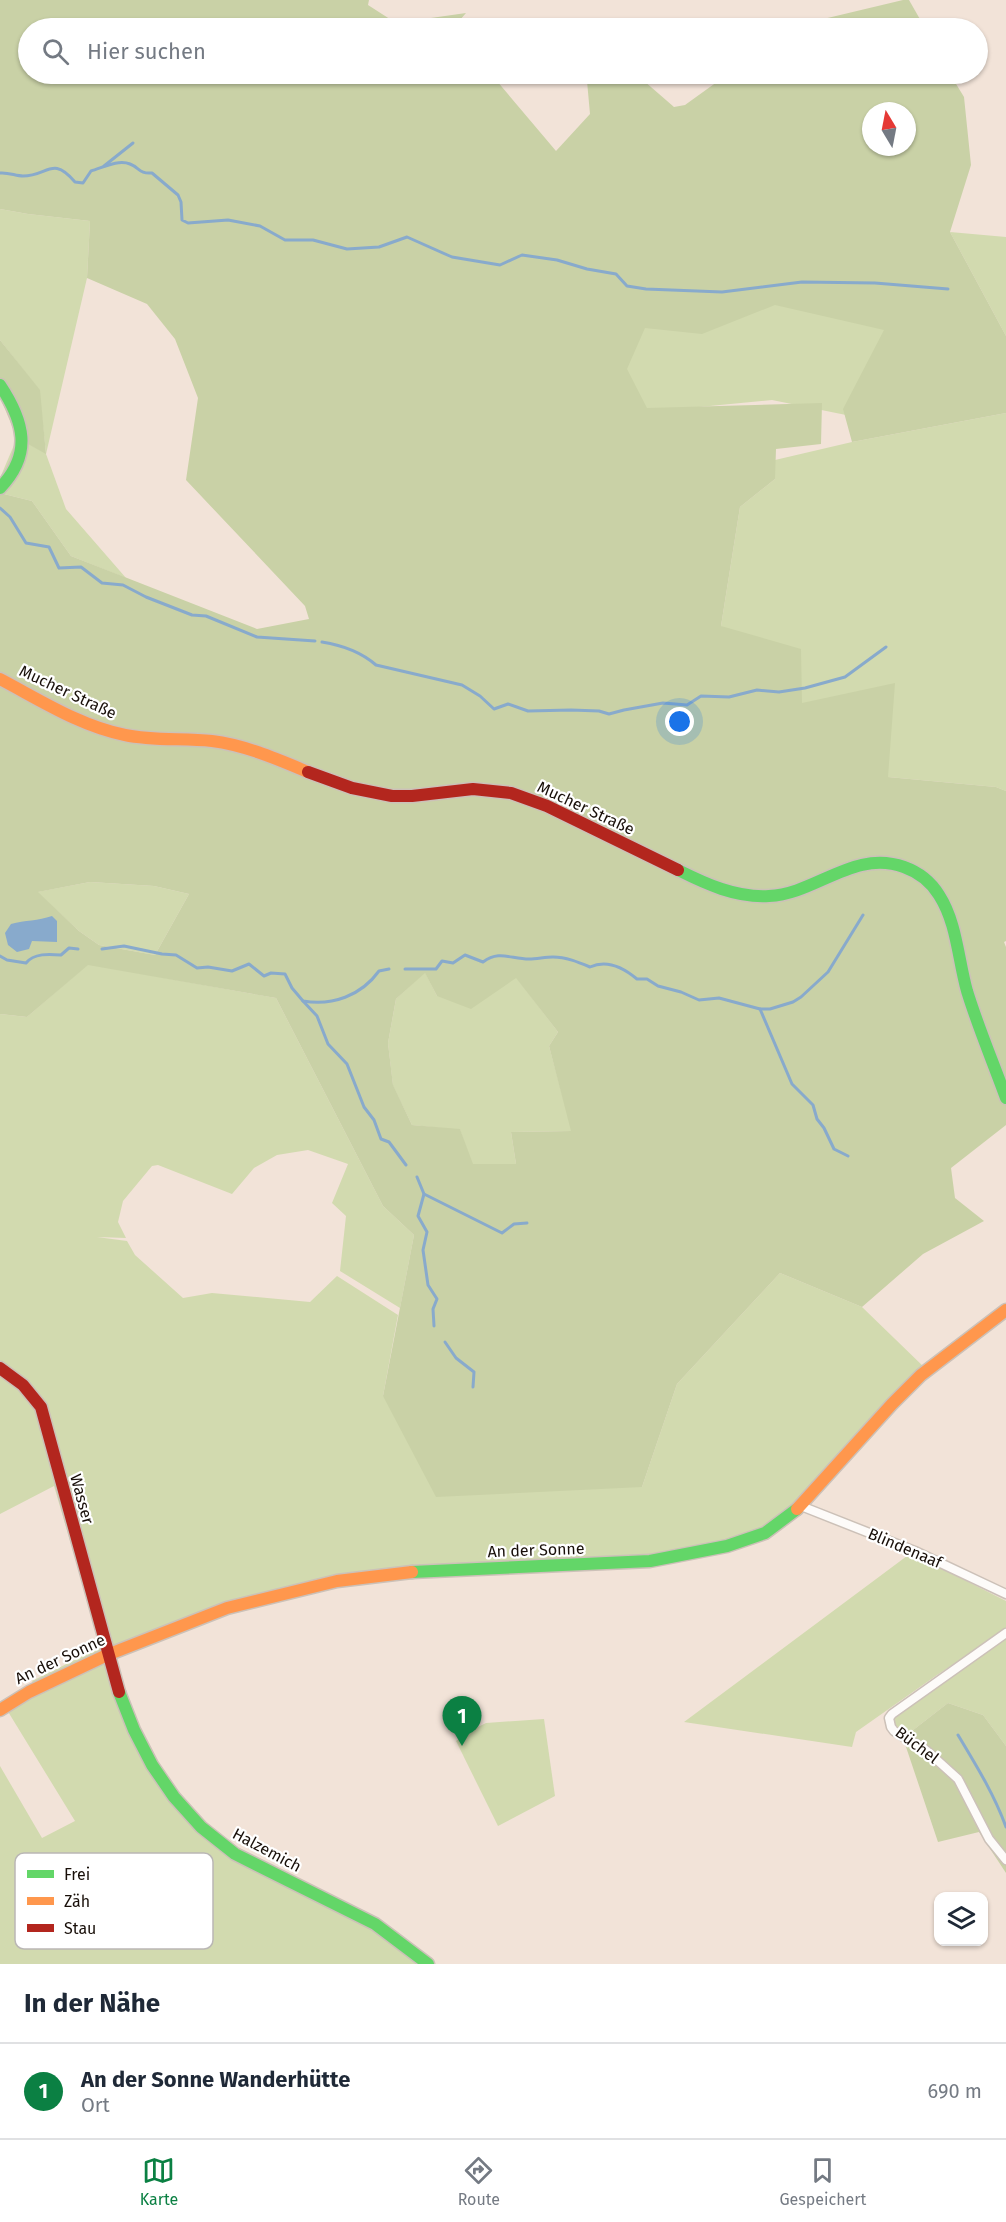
<!DOCTYPE html>
<html lang="de">
<meta charset="utf-8">
<style>
:root{--surface:#fff;--page:#f2f2f3;--text:#1f2937;--muted:#747a83;--line:#e0e1e3;--accent:#0b8043}
body{margin:0;font-family:"Fira Sans",sans-serif;background:var(--page);color:var(--text)}
.controls{position:absolute;right:18px;bottom:18px;display:grid;overflow:hidden;border-radius:12px;box-shadow:0 2px 4px #0004}
.controls button{width:54px;height:54px;display:grid;place-items:center;padding:0;border:0;border-bottom:2px solid var(--line);background:var(--surface);color:var(--text);font:30px sans-serif}
.compass{position:absolute;left:862px;top:102px;width:54px;height:54px;border-radius:50%;background:var(--surface);box-shadow:0 2px 4px #0004;rotate:350deg}
.you{position:absolute;left:680px;top:722px;width:21px;height:21px;margin:-15px;border:4px solid #fff;border-radius:50%;background:#1a73e8;box-shadow:0 0 0 9px #1a73e833}
.badge{display:grid;place-items:center;width:39px;height:39px;border-radius:50%;background:var(--accent);color:#fff;font-size:20px;font-weight:700}
.pin{position:absolute;translate:-50% -50px;filter:drop-shadow(0 2px 3px #0008)}
.pin::after{content:'';position:absolute;top:32px;width:21px;height:18px;background:inherit;clip-path:polygon(0 0,100% 0,50% 100%)}
.list{margin:0;padding:0;list-style:none}
h2{display:flex;justify-content:space-between;align-items:center;height:78px;margin:0;padding:0 24px;font-size:26px}
h2 small{font-size:20px;font-weight:400;color:var(--muted)}
.list li{display:grid;grid-template-columns:39px 1fr auto;gap:18px;align-items:center;box-sizing:border-box;height:96px;padding:0 24px;border-top:2px solid var(--line)}
.list b{display:block;font-size:22px;white-space:nowrap}
.list p{margin:0;font-size:20px;white-space:nowrap;color:var(--muted)}
.list em{font-size:20px;font-style:normal;color:var(--muted)}
.icon{flex:none;width:33px;height:33px;fill:none;stroke:currentColor;stroke-width:2;stroke-linecap:round;stroke-linejoin:round}
.map{position:relative;flex:none;width:1006px;height:1964px;overflow:hidden}
.search{position:absolute;background:var(--surface);box-shadow:0 2px 4px #0004;left:18px;right:18px;top:18px;height:66px;display:flex;align-items:center;gap:15px;box-sizing:border-box;padding:0 21px;border-radius:33px;color:var(--muted);font-size:22px}
.sheet{height:174px;background:var(--surface)}
nav{display:flex;justify-content:space-around;align-items:center;box-sizing:border-box;height:84px;border-top:2px solid var(--line);background:var(--surface);font-size:16px;color:var(--muted)}
nav a{display:grid;justify-items:center;gap:3px}
nav .on{color:var(--accent)}
.map>svg:first-child{display:block}
.green{fill:#d2daaf}
.forest{fill:#c9d1a6;fill-rule:evenodd}
.water{fill:#8ac}
.lines{fill:none;stroke-linecap:round;stroke-linejoin:round}
.stream{stroke:#8ac;stroke-width:3}
.street-casing{stroke:#ccc1b8;stroke-width:11}
.fast-casing{stroke:#ccc1b8;stroke-width:15}
.slow-casing{stroke:#ccc1b8;stroke-width:15}
.jam-casing{stroke:#ccc1b8;stroke-width:15}
.street{stroke:#fdfbf9;stroke-width:8}
.fast{stroke:#63d668;stroke-width:12}
.slow{stroke:#ff974d;stroke-width:12}
.jam{stroke:#b3261e;stroke-width:12}
.labels{text-anchor:middle;dominant-baseline:central;stroke-width:4.5;stroke-linejoin:round;paint-order:stroke}
.street-label{font-size:16px;fill:#180f09;stroke:#fff}
.key{fill:#fff;stroke:#bab7b5;stroke-width:1.5}
.key-label{font-size:16px;fill:#180f09}
</style>
<div class="map">
<svg width="1006" height="1964" viewBox="0 0 1006 1964">
<rect width="100%" height="100%" fill="#f2e3d8"/>
<g class="green">
<polygon points="0,209 28,214 90,221 87,278 46,454 66,509 126,578 71,556 32,501 0,493 0,478 17,438 46,453 39,390 0,340"/>
<polygon points="950,232 1006,237 1006,336"/>
<polygon points="753,291 889,326 846,415 772,400 627,414 616,325"/>
<polygon points="1006,413 1006,791 996,787 888,777 802,703 721,626 740,507 775,479 775,460 852,442"/>
<polygon points="90,882 154,886 189,894 155,955 99,945 79,931 37,892"/>
<polygon points="88,964 276,998 383,1206 414,1235 400,1308 340,1271 346,1216 332,1203 348,1164 308,1150 277,1155 254,1168 232,1194 158,1165 152,1166 123,1201 118,1222 126,1238 97,1237 127,1241 135,1255 183,1298 212,1293 310,1302 337,1276 398,1315 383,1396 642,1487 677,1384 780,1273 862,1307 926,1369 777,1526 682,1556 425,1570 266,1597 107,1655 146,1758 208,1833 375,1924 428,1964 0,1964 0,1766 42,1838 75,1821 7,1710 38,1692 32,1681 101,1647 54,1486 0,1514 0,1014 27,1017"/>
<polygon points="425,972 437,996 516,977 558,1032 549,1046 572,1131 511,1132 516,1164 472,1164 460,1130 412,1125 393,1086 388,1043 396,999"/>
<polygon points="911,1553 1006,1601 1006,1630 937,1675 856,1732 852,1747 684,1722"/>
<polygon points="1006,1638 1006,1746 983,1715 948,1703 908,1734 895,1725 895,1717"/>
<polygon points="544,1719 555,1796 498,1826 456,1741 474,1729 486,1723"/>
</g>
<g class="forest">
<path d="M0,0H369L368,5L396,23L466,13L453,28H28V74H491L556,151L590,114L587,81L580,74H636L674,107L685,105L728,74H950L964,97L971,165L950,232L1006,336V413L852,442L843,409L884,330L775,305L702,334L645,328L627,369L647,408L822,403L821,444L776,449L775,479L740,507L721,626L801,649L802,703L895,683L888,777L996,787L1006,791V941L1004,942L1006,947V1125L951,1168L955,1198L984,1221L923,1254L862,1307L780,1273L677,1384L642,1487L436,1497L383,1396L414,1235L383,1206L276,998L88,965L27,1017L0,1014V493L32,501L71,556L257,629L309,619L305,606L186,480L198,398L175,339L147,304L87,278L90,221L28,214L0,209ZM871,111H907V147H871ZM90,882L154,886L189,894L155,955L99,945L79,931L38,892ZM425,973L437,996L471,1009L516,978L558,1032L549,1046L571,1131L511,1132L516,1164H473L460,1129L412,1125L393,1085L388,1043L396,999Z"/>
<polygon points="903,0 909,0 925,28 790,28 794,26"/>
<polygon points="0,340 40,390 46,454 17,438 0,397"/>
<polygon points="948,1703 983,1715 1006,1746 1006,1873 979,1832 938,1842 905,1744 908,1734"/>
</g>
<path class="water" d="M52,916L57,921V942L32,941L29,949L17,952L8,945L5,933L11,924C25,920 38,921 52,916Z"/>
<g class="lines">
<g class="stream">
<polyline points="104,166 133,143"/>
<path d="M0,173C8,172 16,176 23,176C48,176 52,155 75,182L83,183L91,171C102,168 118,159 130,164C140,168 139,174 152,173L178,195L181,202L182,220L188,223L228,220L260,226L285,240H313L347,249L379,247L407,237L452,257L500,265L522,255L557,260L587,269L616,274L627,286L646,289L722,292L802,282L875,283L948,289"/>
<polyline points="0,508 10,517 26,543 49,547 59,568 81,567 102,583 123,585 146,597 192,615 206,616 257,637 315,641"/>
<path d="M322,642C341,645 361,652 376,665L462,685L480,696L494,709L508,704L528,711L571,710L599,711L609,714L624,710L663,703L687,705L701,696L729,697L757,690L779,692L805,688L845,677L886,647"/>
<path d="M102,949L124,946L162,954L176,955L197,968L208,967L232,971L249,964L264,976L271,973L285,974L292,988L303,1001C332,1006 361,996 379,971L389,969"/>
<path d="M0,956L7,960L26,963C34,953 49,954 61,955L69,948L78,949"/>
<path d="M405,969H436L442,961L453,963L465,955L483,962C499,950 511,959 529,959C537,959 545,957 553,957C566,957 578,962 590,967C607,959 624,968 637,979H647L658,986L681,992L699,1000L719,998L760,1009L792,1084L813,1105L817,1119L824,1128L834,1149L848,1156"/>
<polyline points="303,1001 317,1016 328,1044 347,1064 364,1107 374,1120 381,1139 389,1142 406,1165"/>
<polyline points="760,1009 770,1009 793,1002 801,997 828,972 863,915"/>
<polyline points="417,1177 424,1194 502,1233 514,1224 527,1223"/>
<polyline points="424,1194 418,1216 427,1232 423,1250 428,1285 437,1299 433,1309 434,1326"/>
<polyline points="445,1342 456,1358 474,1372 473,1387"/>
<path d="M958,1735C976,1765 994,1794 1006,1827"/>
</g>
<g class="street-casing">
<g id="street">
<polyline points="801,1506 915,1551 1006,1594"/>
<polyline points="1006,1633 892,1714 889,1718 891,1727 894,1731 927,1751 958,1779 989,1839 1006,1860"/>
</g>
</g>
<g class="fast-casing">
<g id="fast">
<path d="M0,385C24,421 33,454 0,488"/>
<path d="M678,870C706,884 736,898 769,896C816,894 854,849 904,867C918,872 931,882 939,895C957,923 958,959 967,991C978,1027 993,1062 1006,1098"/>
<polyline points="412,1572 650,1561 727,1546 765,1533 797,1509"/>
<polyline points="119,1692 134,1730 152,1765 174,1797 201,1827 235,1854 375,1924 428,1964"/>
</g>
</g>
<g class="slow-casing">
<g id="slow">
<path d="M0,679C40,700 80,726 125,735C153,741 183,738 212,741C245,745 277,759 308,772"/>
<polyline points="797,1509 892,1404 921,1375 1006,1310"/>
<polyline points="0,1710 29,1692 107,1655 227,1608 337,1581 412,1572"/>
</g>
</g>
<g class="jam-casing">
<g id="jam">
<polyline points="308,772 352,788 392,796 412,796 473,789 511,793 547,806 678,870"/>
<polyline points="0,1368 23,1385 41,1407 119,1692"/>
</g>
</g>
<use href="#street" class="street"/>
<use href="#fast" class="fast"/>
<use href="#slow" class="slow"/>
<use href="#jam" class="jam"/>
</g>
<g class="labels">
<g class="street-label">
<text transform="translate(68 692) rotate(25)">Mucher Straße</text>
<text transform="translate(586 808) rotate(25)">Mucher Straße</text>
<text transform="translate(82 1499) rotate(75)">Wasser</text>
<text transform="translate(905 1548) rotate(23)">Blindenaaf</text>
<text transform="translate(536 1550) rotate(-2)">An der Sonne</text>
<text transform="translate(60 1659) rotate(-25)">An der Sonne</text>
<text transform="translate(917 1745) rotate(37)">Büchel</text>
<text transform="translate(267 1850) rotate(28)">Halzemich</text>
</g>
</g>
<rect x="15" y="1853" width="198" height="96" rx="9" class="key"/>
<rect x="27" y="1870" width="27" height="8" fill="#63d668"/>
<rect x="27" y="1897" width="27" height="8" fill="#ff974d"/>
<rect x="27" y="1924" width="27" height="8" fill="#b3261e"/>
<g class="key-label">
<text x="64" y="1880">Frei</text>
<text x="64" y="1907">Zäh</text>
<text x="64" y="1934">Stau</text>
</g>
</svg>
<div class="controls">
<button><svg class="icon" aria-label="layers" viewBox="0 0 24 24"><path d="M12 4l9 5-9 5-9-5zM3 14l9 5 9-5"/></svg></button>
</div>
<svg class="compass" viewBox="-18 -18 36 36"><path d="M0-13l5 13h-10z" fill="#e53935"/><path d="M0 13l5-13h-10z" fill="#747a83"/></svg>
<div class="you"></div>
<div class="pin badge" style="left:462px;top:1746px">1</div>
<div class="search"><svg class="icon" aria-label="search" viewBox="0 0 24 24"><circle cx="10" cy="10" r="6"/><path d="M15 15l6 6"/></svg>Hier suchen</div>
</div>
<section class="sheet">
<h2>In der Nähe<small></small></h2>
<ul class="list">
<li><span class="badge">1</span><div><b>An der Sonne Wanderhütte</b><p>Ort</p></div><em>690 m</em></li>
</ul>
</section>
<nav>
<a class="on"><svg class="icon" aria-label="map" viewBox="0 0 24 24"><path d="M3 6l6-2 6 2 6-2v14l-6 2-6-2-6 2zM9 4v14M15 6v14"/></svg>Karte</a>
<a><svg class="icon" aria-label="directions" viewBox="0 0 24 24"><path d="M12 3l9 9-9 9-9-9zM9 14v-3h6M13 9l2 2-2 2"/></svg>Route</a>
<a><svg class="icon" aria-label="saved" viewBox="0 0 24 24"><path d="M7 4h10v16l-5-4-5 4z"/></svg>Gespeichert</a>
</nav>
